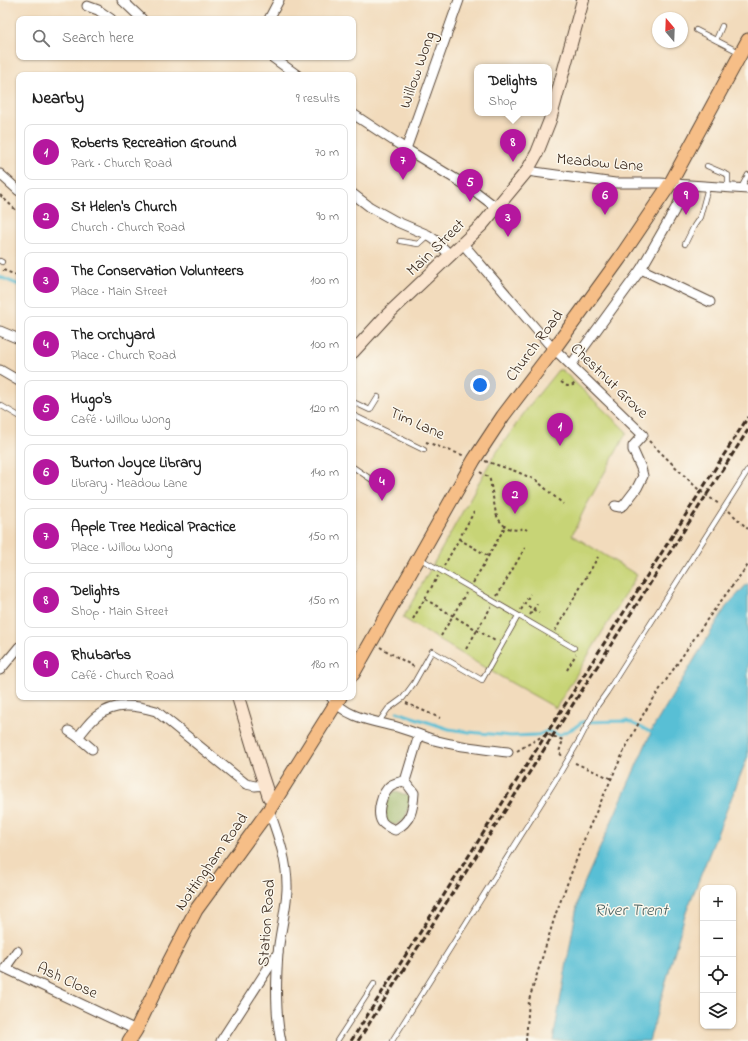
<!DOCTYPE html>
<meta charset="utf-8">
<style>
:root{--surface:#fff;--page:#f2f2f2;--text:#222;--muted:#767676;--line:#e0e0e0;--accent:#b5179e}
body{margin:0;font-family:"Indie Flower",sans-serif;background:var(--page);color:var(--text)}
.controls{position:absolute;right:12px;bottom:12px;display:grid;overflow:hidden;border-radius:8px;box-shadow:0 1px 3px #0004}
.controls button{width:36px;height:36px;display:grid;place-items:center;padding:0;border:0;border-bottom:1px solid var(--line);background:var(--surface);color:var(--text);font:20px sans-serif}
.compass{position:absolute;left:652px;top:12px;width:36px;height:36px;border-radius:50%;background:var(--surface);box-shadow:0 1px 3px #0004;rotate:341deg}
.you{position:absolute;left:480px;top:385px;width:14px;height:14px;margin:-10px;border:3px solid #fff;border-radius:50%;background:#1a73e8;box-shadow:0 0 0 6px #1a73e833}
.badge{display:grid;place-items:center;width:26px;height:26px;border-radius:50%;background:var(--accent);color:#fff;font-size:13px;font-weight:700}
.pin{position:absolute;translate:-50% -33px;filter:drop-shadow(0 1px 2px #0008)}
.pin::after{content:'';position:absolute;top:21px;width:14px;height:12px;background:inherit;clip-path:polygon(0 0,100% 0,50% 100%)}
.popup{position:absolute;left:474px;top:64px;width:78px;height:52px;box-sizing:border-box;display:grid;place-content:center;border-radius:8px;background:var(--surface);filter:drop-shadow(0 1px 3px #0005);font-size:13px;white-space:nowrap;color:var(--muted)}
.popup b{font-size:15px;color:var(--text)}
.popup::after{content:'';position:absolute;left:50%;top:100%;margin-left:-8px;border:8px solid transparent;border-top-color:var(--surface)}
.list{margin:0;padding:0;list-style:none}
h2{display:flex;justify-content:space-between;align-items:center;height:52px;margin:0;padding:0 16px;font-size:17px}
h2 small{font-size:13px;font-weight:400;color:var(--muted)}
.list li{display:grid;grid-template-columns:26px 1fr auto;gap:12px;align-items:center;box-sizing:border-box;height:56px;margin:0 8px 8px;padding:0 8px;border:1px solid var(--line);border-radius:8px}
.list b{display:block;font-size:15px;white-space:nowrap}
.list p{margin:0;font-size:13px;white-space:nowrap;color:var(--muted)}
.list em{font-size:13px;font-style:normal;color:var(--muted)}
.icon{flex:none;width:22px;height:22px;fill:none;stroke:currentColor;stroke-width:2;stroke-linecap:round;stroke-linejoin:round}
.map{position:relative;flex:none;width:748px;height:1041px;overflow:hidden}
.search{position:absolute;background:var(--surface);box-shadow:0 1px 3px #0004;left:16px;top:16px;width:340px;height:44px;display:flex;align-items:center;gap:10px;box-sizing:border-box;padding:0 14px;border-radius:8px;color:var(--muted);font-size:15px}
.panel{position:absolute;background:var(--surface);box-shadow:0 1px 3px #0004;left:16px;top:72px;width:340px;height:628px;border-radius:8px}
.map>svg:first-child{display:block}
.green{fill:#c7d476;stroke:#817f4a}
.forest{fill:#9db667;stroke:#6c7042}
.water{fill:#58bfd5;stroke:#4a747a}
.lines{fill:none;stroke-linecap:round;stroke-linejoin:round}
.stream{stroke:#58bfd5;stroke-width:3}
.lane-casing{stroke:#564536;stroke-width:6}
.street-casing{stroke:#564536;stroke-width:11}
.secondary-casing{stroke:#564536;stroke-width:14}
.primary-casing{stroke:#564536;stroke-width:15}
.path{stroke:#564536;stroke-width:2;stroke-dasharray:3 3;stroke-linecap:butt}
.lane{stroke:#fff;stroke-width:4.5}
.street{stroke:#fff;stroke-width:9}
.secondary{stroke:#fbe5cf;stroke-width:12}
.primary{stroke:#f6be87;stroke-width:13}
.rail{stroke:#3b2a1e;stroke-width:3;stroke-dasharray:6 3;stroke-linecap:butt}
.labels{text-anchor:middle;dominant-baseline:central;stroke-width:3;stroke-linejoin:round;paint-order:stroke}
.street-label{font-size:16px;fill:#3b2a1e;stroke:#fbf7ec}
.water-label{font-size:17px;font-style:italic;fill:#455e5e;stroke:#fbf7ec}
</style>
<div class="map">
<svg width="748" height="1041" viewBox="0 0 748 1041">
<rect width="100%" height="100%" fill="#fbf7ec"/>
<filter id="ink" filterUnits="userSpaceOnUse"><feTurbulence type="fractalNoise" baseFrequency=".025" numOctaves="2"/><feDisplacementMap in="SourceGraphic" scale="8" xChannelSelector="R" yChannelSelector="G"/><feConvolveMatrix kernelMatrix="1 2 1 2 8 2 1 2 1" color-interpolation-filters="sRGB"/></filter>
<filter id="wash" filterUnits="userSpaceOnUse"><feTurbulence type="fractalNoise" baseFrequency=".012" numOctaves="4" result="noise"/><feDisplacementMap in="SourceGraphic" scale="16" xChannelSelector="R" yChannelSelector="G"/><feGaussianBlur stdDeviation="0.9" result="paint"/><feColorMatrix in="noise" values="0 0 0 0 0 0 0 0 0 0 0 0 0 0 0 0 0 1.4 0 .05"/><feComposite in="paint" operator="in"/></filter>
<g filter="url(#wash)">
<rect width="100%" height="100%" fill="#f2dbbc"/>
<polygon class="green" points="558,370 562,370 627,432 585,508 572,535 637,575 556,708 487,669 403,618 492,459 529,406"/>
<path class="forest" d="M396,791L409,796L410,801L405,819L395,825L386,822C383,810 384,796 396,791Z"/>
<polygon class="water" points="748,583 748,756 685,915 649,1041 553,1041 579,895 653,728 726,607"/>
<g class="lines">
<g class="stream">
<polyline points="0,277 19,285"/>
<polyline points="397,712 449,729 469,732 511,736 538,735 547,731 559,735 574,728 582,722 627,721 653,733"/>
</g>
</g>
</g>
<g filter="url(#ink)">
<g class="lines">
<g class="lane-casing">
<g id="lane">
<polyline points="696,30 739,52"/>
<polyline points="716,40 722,26"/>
<polyline points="707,166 728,175 728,189"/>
<polyline points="741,188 748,175"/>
<polyline points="400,241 418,244 428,235"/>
<polyline points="685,244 694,226 700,217 708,187"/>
<polyline points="0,261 2,262"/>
<polyline points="353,402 370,410 378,397"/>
<polyline points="0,405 19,416"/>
<polyline points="353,415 424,450"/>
<polyline points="353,467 381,486"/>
<polyline points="419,558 574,648"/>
<polyline points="378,723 388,709 403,698 414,683 432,651 482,680 518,616"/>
<polyline points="337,1041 374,984"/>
<polyline points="392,1041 557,778 580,739 597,706 607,692 748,470"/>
</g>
</g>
<g class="street-casing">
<g id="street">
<polyline points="122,0 142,19"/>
<polyline points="87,6 98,10 111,19"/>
<polyline points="269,19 279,0"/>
<polyline points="272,57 297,75"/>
<polyline points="353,114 406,149 472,189 497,208"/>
<polyline points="406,149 459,0"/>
<polyline points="527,171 615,183 660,183 748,189"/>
<polyline points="0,174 19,191"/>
<polyline points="353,194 370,207 395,221 428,235 435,240 451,256"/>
<polyline points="463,244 548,343 643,435 633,446 633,450 641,468 643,476 637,488 624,505 620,507 615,506"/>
<polyline points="641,269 710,302"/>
<polyline points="0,331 19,339"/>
<polyline points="571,365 641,269 664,229 688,186"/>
<polyline points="0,370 19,381"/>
<polyline points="0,670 19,647"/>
<path d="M331,697C345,718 374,721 397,727C411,731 424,737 438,741C461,747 484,749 508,752"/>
<polyline points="69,731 78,737"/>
<path d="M92,749L78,737C84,730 90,721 97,716C115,702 136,705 156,711L246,784L255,786L265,785"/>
<path d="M405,781C399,782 394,783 390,786C382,793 376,812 382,822C385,826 390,828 395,830C411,821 413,810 414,793L405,781L419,735"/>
<path d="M269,810C278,835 288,862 287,890C286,911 280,932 278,953C276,981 275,1014 281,1041"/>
<polyline points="17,951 5,968 136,1030"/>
<polyline points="221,1041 278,953"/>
</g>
</g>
<g class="secondary-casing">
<g id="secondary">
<polyline points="353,352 386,316 482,225 527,171 537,153 550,120 583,0"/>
<polyline points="238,697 259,767 269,797 273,803"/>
</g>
</g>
<g class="primary-casing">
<g id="primary">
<polyline points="353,674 474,460 503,416 554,349 620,258 670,184 748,40"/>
<polyline points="129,1041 136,1030 169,962 196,910 269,810 340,697"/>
</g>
</g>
<g class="path">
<polyline points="0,195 19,213"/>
<polyline points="3,270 19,276"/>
<polyline points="561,382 567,386 573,385 576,382"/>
<polyline points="649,441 700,491 719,504"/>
<polyline points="426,442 465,456"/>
<polyline points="485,461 515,471 536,480 563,504"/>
<path d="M480,472L488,477L490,480L496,514C501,526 511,533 524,528L527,530"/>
<polyline points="729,511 748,529"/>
<polyline points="459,539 488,556"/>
<polyline points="444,566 474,512"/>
<polyline points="473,583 505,527"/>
<polyline points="497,596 525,548"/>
<polyline points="425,599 497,642"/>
<polyline points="528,606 539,613"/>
<polyline points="521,610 530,594"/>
<polyline points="530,615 537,604"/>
<polyline points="413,619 438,576"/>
<polyline points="555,631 598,557"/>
<polyline points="441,636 466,593"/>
<polyline points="380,647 416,668"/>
<polyline points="466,649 491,607"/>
<polyline points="567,670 576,654"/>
<polyline points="406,703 440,718"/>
<polyline points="517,751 546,734 563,740 559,752 562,756"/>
<polyline points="575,763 612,779"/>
<polyline points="526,1041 529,1000 556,913 587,832 624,751 644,713 706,621 748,565"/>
</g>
<use href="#lane" class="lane"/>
<use href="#street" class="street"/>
<use href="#secondary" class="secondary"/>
<use href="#primary" class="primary"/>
<g class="rail">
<polyline points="351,1041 748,417"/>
<polyline points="358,1041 748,430"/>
</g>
</g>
</g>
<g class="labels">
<g class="street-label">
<text transform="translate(418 70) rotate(-71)">Willow Wong</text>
<text transform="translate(600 163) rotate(5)">Meadow Lane</text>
<text transform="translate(436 248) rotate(-44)">Main Street</text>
<text transform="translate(535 346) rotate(-53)">Church Road</text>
<text transform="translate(609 381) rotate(44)">Chestnut Grove</text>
<text transform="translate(417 424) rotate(24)">Tim Lane</text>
<text transform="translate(212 862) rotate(-55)">Nottingham Road</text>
<text transform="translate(267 923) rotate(-86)">Station Road</text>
<text transform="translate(67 981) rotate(25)">Ash Close</text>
</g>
<g class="water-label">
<text x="631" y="910">River Trent</text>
</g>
</g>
</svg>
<div class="controls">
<button>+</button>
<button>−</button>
<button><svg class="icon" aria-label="locate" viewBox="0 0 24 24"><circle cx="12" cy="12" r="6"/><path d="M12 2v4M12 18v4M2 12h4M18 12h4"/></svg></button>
<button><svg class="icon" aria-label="layers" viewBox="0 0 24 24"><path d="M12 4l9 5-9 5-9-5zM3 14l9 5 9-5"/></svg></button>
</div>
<svg class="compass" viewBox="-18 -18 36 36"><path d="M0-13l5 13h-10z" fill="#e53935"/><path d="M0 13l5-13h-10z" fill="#767676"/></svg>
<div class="you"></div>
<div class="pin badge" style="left:560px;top:446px">1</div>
<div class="pin badge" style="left:515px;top:514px">2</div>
<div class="pin badge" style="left:508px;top:237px">3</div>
<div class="pin badge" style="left:382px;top:501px">4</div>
<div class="pin badge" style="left:470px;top:202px">5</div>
<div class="pin badge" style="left:605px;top:215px">6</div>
<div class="pin badge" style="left:403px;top:180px">7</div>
<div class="pin badge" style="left:513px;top:162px">8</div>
<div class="popup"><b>Delights</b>Shop</div>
<div class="pin badge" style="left:686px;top:215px">9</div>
<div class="search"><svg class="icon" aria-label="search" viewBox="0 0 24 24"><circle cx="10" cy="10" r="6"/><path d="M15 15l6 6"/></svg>Search here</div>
<section class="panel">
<h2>Nearby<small>9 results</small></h2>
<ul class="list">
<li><span class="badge">1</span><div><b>Roberts Recreation Ground</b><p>Park · Church Road</p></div><em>70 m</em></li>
<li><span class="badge">2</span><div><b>St Helen's Church</b><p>Church · Church Road</p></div><em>90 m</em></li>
<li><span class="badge">3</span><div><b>The Conservation Volunteers</b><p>Place · Main Street</p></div><em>100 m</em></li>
<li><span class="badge">4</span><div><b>The Orchyard</b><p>Place · Church Road</p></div><em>100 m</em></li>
<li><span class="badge">5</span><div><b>Hugo's</b><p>Café · Willow Wong</p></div><em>120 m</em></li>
<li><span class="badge">6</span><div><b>Burton Joyce Library</b><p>Library · Meadow Lane</p></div><em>140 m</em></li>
<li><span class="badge">7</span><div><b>Apple Tree Medical Practice</b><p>Place · Willow Wong</p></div><em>150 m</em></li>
<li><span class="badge">8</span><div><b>Delights</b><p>Shop · Main Street</p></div><em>150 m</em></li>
<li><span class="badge">9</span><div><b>Rhubarbs</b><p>Café · Church Road</p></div><em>180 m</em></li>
</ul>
</section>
</div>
